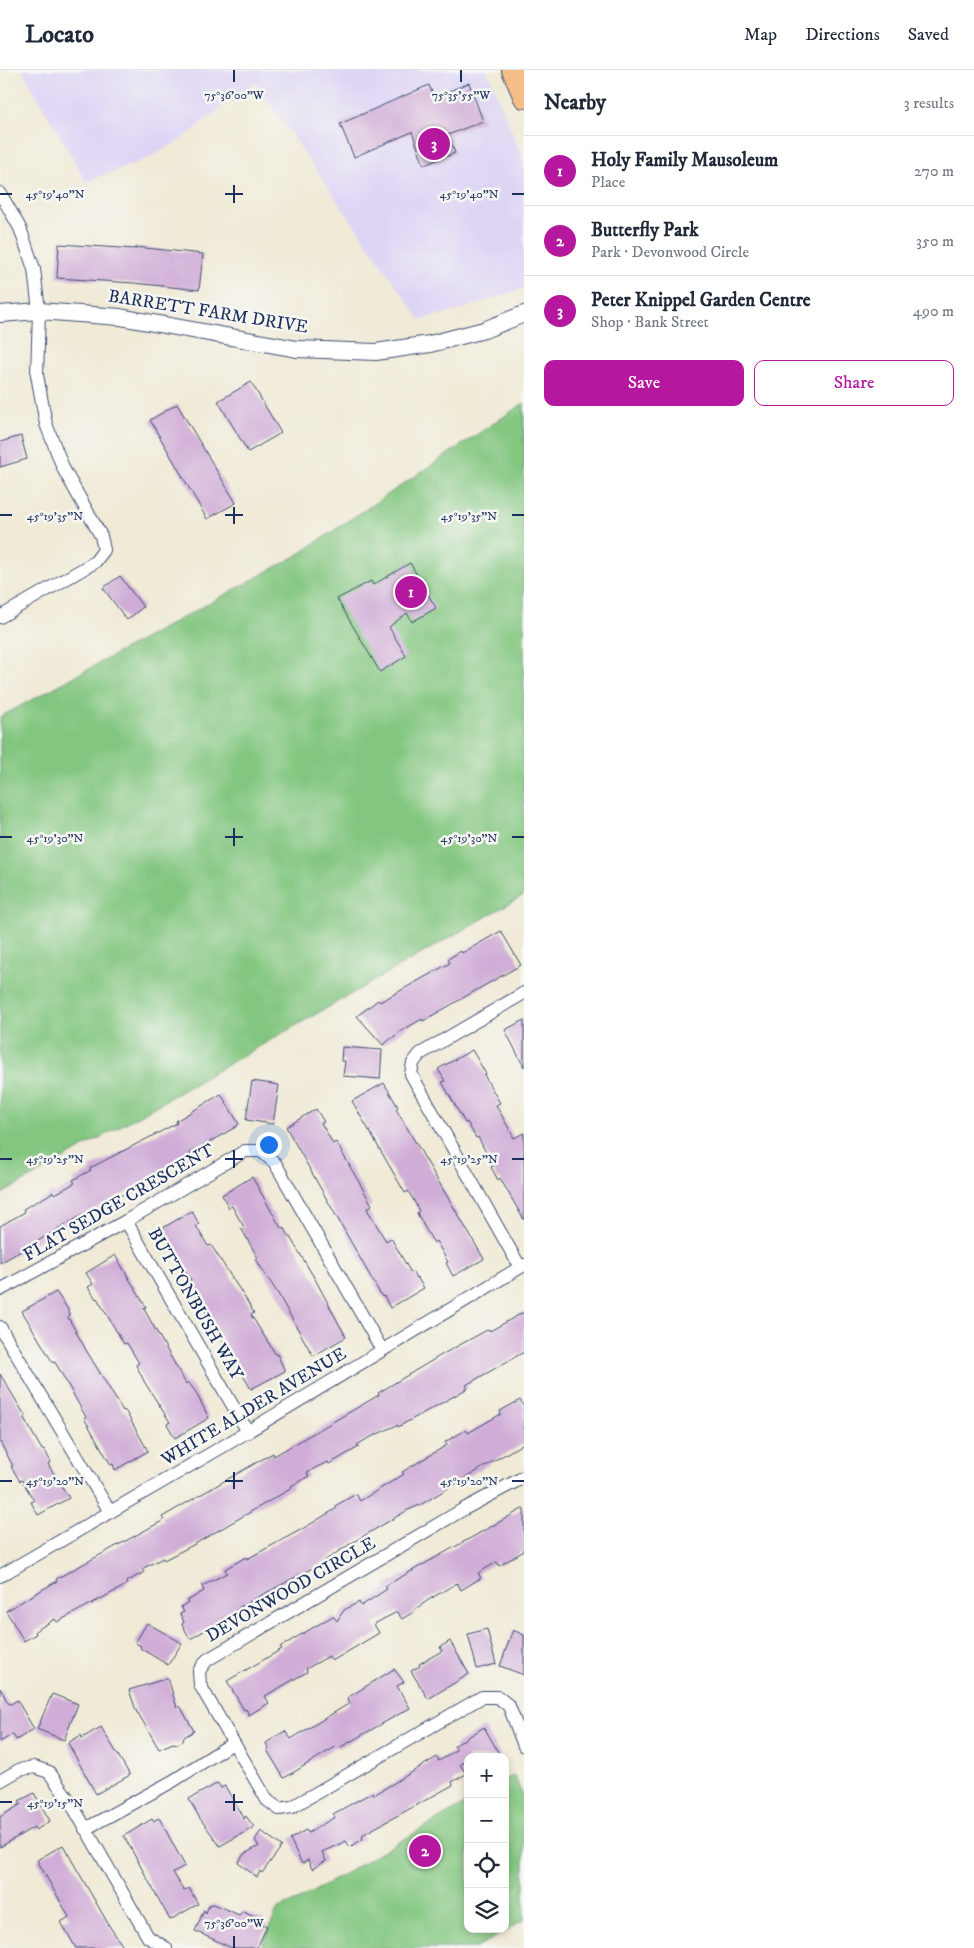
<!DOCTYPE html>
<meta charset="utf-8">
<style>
:root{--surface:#fff;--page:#f2f2f3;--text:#1f2937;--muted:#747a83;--line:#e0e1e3;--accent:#b5179e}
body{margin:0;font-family:"IM FELL DW Pica",serif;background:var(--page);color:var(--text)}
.controls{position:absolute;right:15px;bottom:15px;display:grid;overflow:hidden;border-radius:10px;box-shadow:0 2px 8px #0003}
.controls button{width:45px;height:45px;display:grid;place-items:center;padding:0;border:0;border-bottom:1px solid var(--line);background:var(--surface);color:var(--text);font:25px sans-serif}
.you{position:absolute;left:268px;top:1074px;width:18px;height:18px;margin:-12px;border:4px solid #fff;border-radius:50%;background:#1a73e8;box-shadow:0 0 0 8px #1a73e833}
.badge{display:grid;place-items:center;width:32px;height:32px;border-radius:50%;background:var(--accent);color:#fff;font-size:16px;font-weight:700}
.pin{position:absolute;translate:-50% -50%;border:2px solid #fff;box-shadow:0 1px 5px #0006}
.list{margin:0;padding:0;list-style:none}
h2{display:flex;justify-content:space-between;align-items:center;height:65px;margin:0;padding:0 20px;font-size:21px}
h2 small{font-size:16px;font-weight:400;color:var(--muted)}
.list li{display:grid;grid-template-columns:32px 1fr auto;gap:15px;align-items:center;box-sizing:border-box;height:70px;padding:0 20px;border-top:1px solid var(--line)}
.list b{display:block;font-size:19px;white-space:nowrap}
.list p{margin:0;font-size:16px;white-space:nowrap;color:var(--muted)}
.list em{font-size:16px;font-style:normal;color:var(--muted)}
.actions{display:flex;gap:10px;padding:15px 20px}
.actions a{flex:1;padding:11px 0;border:1px solid var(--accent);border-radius:10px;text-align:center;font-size:18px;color:var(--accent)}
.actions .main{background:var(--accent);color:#fff}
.icon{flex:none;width:28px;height:28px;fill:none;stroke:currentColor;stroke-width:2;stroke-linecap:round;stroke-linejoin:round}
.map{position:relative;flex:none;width:524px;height:1878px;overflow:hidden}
header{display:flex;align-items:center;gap:30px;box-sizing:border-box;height:70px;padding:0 25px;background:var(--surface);border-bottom:1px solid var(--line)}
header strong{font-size:24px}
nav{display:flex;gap:28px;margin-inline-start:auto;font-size:18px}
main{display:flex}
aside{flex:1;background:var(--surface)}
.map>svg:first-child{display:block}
.built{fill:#ded5f5}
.green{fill:#82c67f;stroke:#4e7a6e}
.building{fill:#d0add7}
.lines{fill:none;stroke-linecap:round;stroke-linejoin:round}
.minor-casing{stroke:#3b4b70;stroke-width:14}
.tertiary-casing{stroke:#3b4b70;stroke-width:18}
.primary-casing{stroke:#3b4b70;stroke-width:22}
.minor{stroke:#fff;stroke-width:12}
.tertiary{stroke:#fff;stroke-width:16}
.primary{stroke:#f6be87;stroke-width:20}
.ticks{fill:none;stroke:#1b2f5e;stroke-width:2}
.labels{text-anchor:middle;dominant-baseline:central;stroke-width:5;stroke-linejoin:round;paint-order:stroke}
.street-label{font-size:18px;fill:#1b2f5e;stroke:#f6f6f2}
.ticks-label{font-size:12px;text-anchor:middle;fill:#1b2f5e;stroke:#f6f6f2;stroke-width:5;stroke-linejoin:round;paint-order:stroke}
</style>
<header>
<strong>Locato</strong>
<nav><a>Map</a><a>Directions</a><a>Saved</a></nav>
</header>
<main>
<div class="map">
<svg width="524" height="1878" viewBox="0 0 524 1878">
<rect width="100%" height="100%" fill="#f6f6f2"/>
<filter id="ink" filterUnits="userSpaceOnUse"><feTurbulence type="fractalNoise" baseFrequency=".02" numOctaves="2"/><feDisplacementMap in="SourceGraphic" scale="10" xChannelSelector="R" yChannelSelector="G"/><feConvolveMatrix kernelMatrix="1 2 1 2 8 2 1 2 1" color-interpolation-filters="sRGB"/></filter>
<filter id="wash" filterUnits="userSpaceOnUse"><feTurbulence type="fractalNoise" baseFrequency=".0096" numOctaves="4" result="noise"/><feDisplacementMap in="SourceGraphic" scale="20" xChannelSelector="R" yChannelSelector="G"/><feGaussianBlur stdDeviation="1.12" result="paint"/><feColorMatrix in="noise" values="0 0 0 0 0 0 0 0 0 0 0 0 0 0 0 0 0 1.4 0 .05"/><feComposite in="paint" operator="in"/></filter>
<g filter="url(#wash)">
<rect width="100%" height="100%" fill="#f0ead6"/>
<polygon class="built" points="22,0 487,0 524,92 524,218 457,241 420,250 255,12 179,71 149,88 86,112"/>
<g class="green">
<polygon points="524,333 524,825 0,1125 0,647 296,486"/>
<polygon points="514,1705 524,1729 524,1850 477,1878 261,1878 278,1838 297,1831 468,1732 468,1859 505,1859 505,1710"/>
</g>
<g id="blocks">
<g class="building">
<polygon points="469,13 483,51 448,65 455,83 424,95 412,62 354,87 340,54 429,15 434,27"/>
<polygon points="59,174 136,179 136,177 203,184 199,220 134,213 57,208"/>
<polygon points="251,312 281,363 248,382 218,331"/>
<polygon points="177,334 236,433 207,449 150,350"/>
<polygon points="21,366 27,389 0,397 0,372"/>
<polygon points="410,493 436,538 412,552 407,543 389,557 406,586 380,602 337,529 371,511 373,515"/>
<polygon points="120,506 143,537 127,550 103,518"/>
<polygon points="501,861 521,895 482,917 423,951 422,949 401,961 383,975 357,946 378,930 380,932 450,893 448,889 461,881 462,883"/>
<polygon points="524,950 524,997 505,960"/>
<polygon points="342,977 382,980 380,1009 343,1006 345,991 341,991"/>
<polygon points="472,980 486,1004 484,1005 500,1033 496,1035 514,1068 524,1063 524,1150 500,1108 498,1110 491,1097 493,1096 478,1067 476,1068 467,1052 465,1053 442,1012 445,1011 438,999"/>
<polygon points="252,1011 279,1015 273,1054 246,1050"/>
<polygon points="384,1013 398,1037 396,1039 484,1189 453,1206 446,1193 448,1192 436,1171 434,1173 426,1160 417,1143 419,1141 414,1131 408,1121 405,1123 352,1031"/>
<polygon points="221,1024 239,1054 234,1058 190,1083 191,1085 134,1119 86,1143 0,1193 0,1156 25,1142 23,1139 45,1127 53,1122 55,1124 75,1113 73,1110 91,1100 90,1098 162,1061 177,1053 176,1051"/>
<polygon points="316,1039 324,1052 321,1053 327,1063 333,1074 336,1072 372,1135 367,1139 386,1171 391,1168 411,1203 413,1202 416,1208 417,1207 424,1218 390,1238 384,1226 382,1227 286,1057"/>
<polygon points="252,1107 281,1158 284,1157 315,1209 346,1267 313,1286 277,1222 263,1201 256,1189 258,1188 241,1158 244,1157 238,1147 232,1136 229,1138 222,1125"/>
<polygon points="192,1141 199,1154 196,1156 208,1176 211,1175 247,1231 254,1243 251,1245 276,1285 277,1284 285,1301 251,1319 188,1212 191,1210 161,1159"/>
<polygon points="115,1185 146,1237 144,1239 186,1314 188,1312 195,1321 209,1348 175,1368 167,1354 170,1352 145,1313 136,1295 139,1293 127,1273 124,1274 97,1228 96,1229 88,1217 93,1214 86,1203"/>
<polygon points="56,1222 67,1238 70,1245 68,1247 86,1280 123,1341 124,1340 126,1342 148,1381 115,1400 113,1394 111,1395 84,1348 86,1347 55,1292 53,1293 22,1241"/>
<polygon points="524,1242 524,1282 466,1315 468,1318 456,1325 398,1357 397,1355 367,1369 357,1375 359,1377 329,1394 328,1392 317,1397 307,1403 309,1406 291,1416 292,1418 193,1475 164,1490 163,1488 153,1493 142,1499 144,1502 126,1512 127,1514 121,1518 57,1552 55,1549 35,1561 36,1564 24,1571 6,1541 57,1511 56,1509 164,1450 162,1447 273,1383 274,1386 379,1325 378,1323 443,1284 489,1259 490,1261"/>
<polygon points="0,1304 26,1347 24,1348 42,1380 44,1379 51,1392 48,1394 69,1428 38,1445 31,1432 34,1431 22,1410 20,1411 11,1397 13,1396 0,1372"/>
<polygon points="520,1330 524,1336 524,1373 420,1435 408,1440 350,1474 318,1495 240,1537 230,1546 190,1569 182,1554 184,1552 180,1544 184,1542 181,1537 188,1532 187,1531 204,1521 202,1516 227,1503 225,1499 246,1487 247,1489 304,1458 337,1438 335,1436 356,1424 360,1431 404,1404 402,1402 447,1375 445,1372 466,1360 468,1363 501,1344 500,1341"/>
<polygon points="524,1438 524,1481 499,1496 497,1492 478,1503 481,1508 461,1520 457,1513 430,1529 414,1540 415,1541 402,1549 397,1542 374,1554 379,1563 332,1591 329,1586 306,1599 307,1602 265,1626 269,1633 249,1645 246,1639 244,1640 227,1611 282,1579 280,1577 333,1546 337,1551 344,1540 359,1532 361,1536 387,1519 385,1516"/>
<polygon points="147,1553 182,1573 168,1595 140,1578 141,1576 135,1573"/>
<polygon points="487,1559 496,1594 477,1599 468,1564"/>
<polygon points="513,1560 524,1565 524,1605 500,1596"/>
<polygon points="450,1571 469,1604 428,1629 411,1601 420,1596 419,1594 442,1581 440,1577"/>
<polygon points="394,1599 404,1612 397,1616 410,1638 339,1678 337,1676 284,1708 267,1680 269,1679 266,1673 285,1661 291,1669 350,1633 347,1628"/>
<polygon points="168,1608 177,1638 180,1636 194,1661 184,1667 183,1671 177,1674 173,1673 159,1679 138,1643 137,1643 129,1620"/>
<polygon points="0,1618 8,1633 11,1634 17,1630 34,1659 16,1670 13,1664 0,1672"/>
<polygon points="52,1624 78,1634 64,1670 37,1659"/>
<polygon points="101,1657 130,1705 96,1724 68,1673 81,1665 82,1668"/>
<polygon points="484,1657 501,1687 468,1687 468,1690 460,1694 466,1704 452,1712 453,1715 362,1765 363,1769 350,1777 346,1771 322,1782 326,1791 312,1799 308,1790 302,1794 290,1769 306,1760 308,1763 335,1747 333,1744 373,1722 374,1725 437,1687 439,1691 457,1679 454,1676"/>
<polygon points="218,1713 221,1718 225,1716 244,1749 246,1746 254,1757 220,1776 199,1747 189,1729"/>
<polygon points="34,1723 50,1751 36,1760 34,1757 0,1777 0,1747 21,1734 19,1731"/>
<polygon points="159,1748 185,1796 173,1802 184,1821 189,1818 198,1834 170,1850 124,1766 152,1749 153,1751"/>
<polygon points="261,1761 282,1776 262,1803 260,1801 257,1807 238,1793 244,1784 259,1776 255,1770"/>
<polygon points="63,1775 110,1857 124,1878 76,1878 61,1852 69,1847 37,1790"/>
<polygon points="214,1834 239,1845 243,1841 264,1850 262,1854 267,1856 257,1878 232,1878 195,1861 204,1840 206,1843 209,1835"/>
</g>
</g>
</g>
<g filter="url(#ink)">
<use href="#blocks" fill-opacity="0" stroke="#3b4b70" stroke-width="1"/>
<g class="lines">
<g class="minor-casing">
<g id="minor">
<polyline points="0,123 20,158 34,199 39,241 37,305 46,354 64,400 101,466 104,480 95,492 0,547"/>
<polyline points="126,1151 248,1362"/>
<polyline points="520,1197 411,1004 413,993 420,984 524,923"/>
<polyline points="0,1220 126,1151 245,1081 261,1081 275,1093 382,1280"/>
<polyline points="0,1257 110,1442"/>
<polyline points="524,1407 464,1439 207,1590 199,1601 200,1615 267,1730 279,1739 292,1737 482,1627 498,1627 509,1636 524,1676"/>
<polyline points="0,1506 222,1377 524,1195"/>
<polyline points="0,1711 19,1700 34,1697 49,1702 71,1733 148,1867 166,1878"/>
<polyline points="85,1759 173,1711 233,1673"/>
</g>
</g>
<g class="tertiary-casing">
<polyline id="tertiary" points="0,244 39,241 120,247 297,279 376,282 430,274 484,260 524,244"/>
</g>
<g class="primary-casing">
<polyline id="primary" points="512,0 524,28"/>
</g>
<use href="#minor" class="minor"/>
<use href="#tertiary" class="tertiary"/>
<use href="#primary" class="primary"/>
</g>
</g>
<path class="ticks" d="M234,0V12M461,0V12M234,115V133M0,124H12M225,124H243M512,124H524M234,437V454M0,445H12M225,445H243M512,445H524M234,758V776M0,767H12M225,767H243M512,767H524M234,1080V1098M0,1089H12M225,1089H243M512,1089H524M234,1402V1419M0,1411H12M225,1411H243M512,1411H524M234,1724V1741M0,1732H12M225,1732H243M234,1866V1878"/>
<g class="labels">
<g class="street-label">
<text transform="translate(208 242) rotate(9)">BARRETT FARM DRIVE</text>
<text transform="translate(119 1133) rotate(-30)">FLAT SEDGE CRESCENT</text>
<text transform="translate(195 1234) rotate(60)">BUTTONBUSH WAY</text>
<text transform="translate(254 1337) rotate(-31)">WHITE ALDER AVENUE</text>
<text transform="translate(291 1520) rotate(-30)">DEVONWOOD CIRCLE</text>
</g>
</g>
<g class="ticks-label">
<text x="234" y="29">75°36'00"W</text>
<text x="461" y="29">75°35'55"W</text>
<text x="55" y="128">45°19'40"N</text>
<text x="469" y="128">45°19'40"N</text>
<text x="55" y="450">45°19'35"N</text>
<text x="469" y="450">45°19'35"N</text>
<text x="55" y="772">45°19'30"N</text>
<text x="469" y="772">45°19'30"N</text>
<text x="55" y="1093">45°19'25"N</text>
<text x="469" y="1093">45°19'25"N</text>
<text x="55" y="1415">45°19'20"N</text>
<text x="469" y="1415">45°19'20"N</text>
<text x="55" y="1737">45°19'15"N</text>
<text x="234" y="1857">75°36'00"W</text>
</g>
</svg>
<div class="controls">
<button>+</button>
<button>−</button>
<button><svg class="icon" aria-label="locate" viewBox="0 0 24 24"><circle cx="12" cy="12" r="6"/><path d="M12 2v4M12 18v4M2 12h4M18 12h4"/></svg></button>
<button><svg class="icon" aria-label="layers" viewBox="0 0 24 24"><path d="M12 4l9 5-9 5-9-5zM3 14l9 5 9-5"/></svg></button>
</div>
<div class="you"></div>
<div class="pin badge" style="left:411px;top:522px">1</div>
<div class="pin badge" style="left:425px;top:1781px">2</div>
<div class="pin badge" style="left:434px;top:74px">3</div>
</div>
<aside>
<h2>Nearby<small>3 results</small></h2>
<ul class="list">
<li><span class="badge">1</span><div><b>Holy Family Mausoleum</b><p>Place</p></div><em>270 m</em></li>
<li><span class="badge">2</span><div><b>Butterfly Park</b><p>Park · Devonwood Circle</p></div><em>350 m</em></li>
<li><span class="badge">3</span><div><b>Peter Knippel Garden Centre</b><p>Shop · Bank Street</p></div><em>490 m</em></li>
</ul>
<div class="actions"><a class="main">Save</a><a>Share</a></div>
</aside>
</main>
